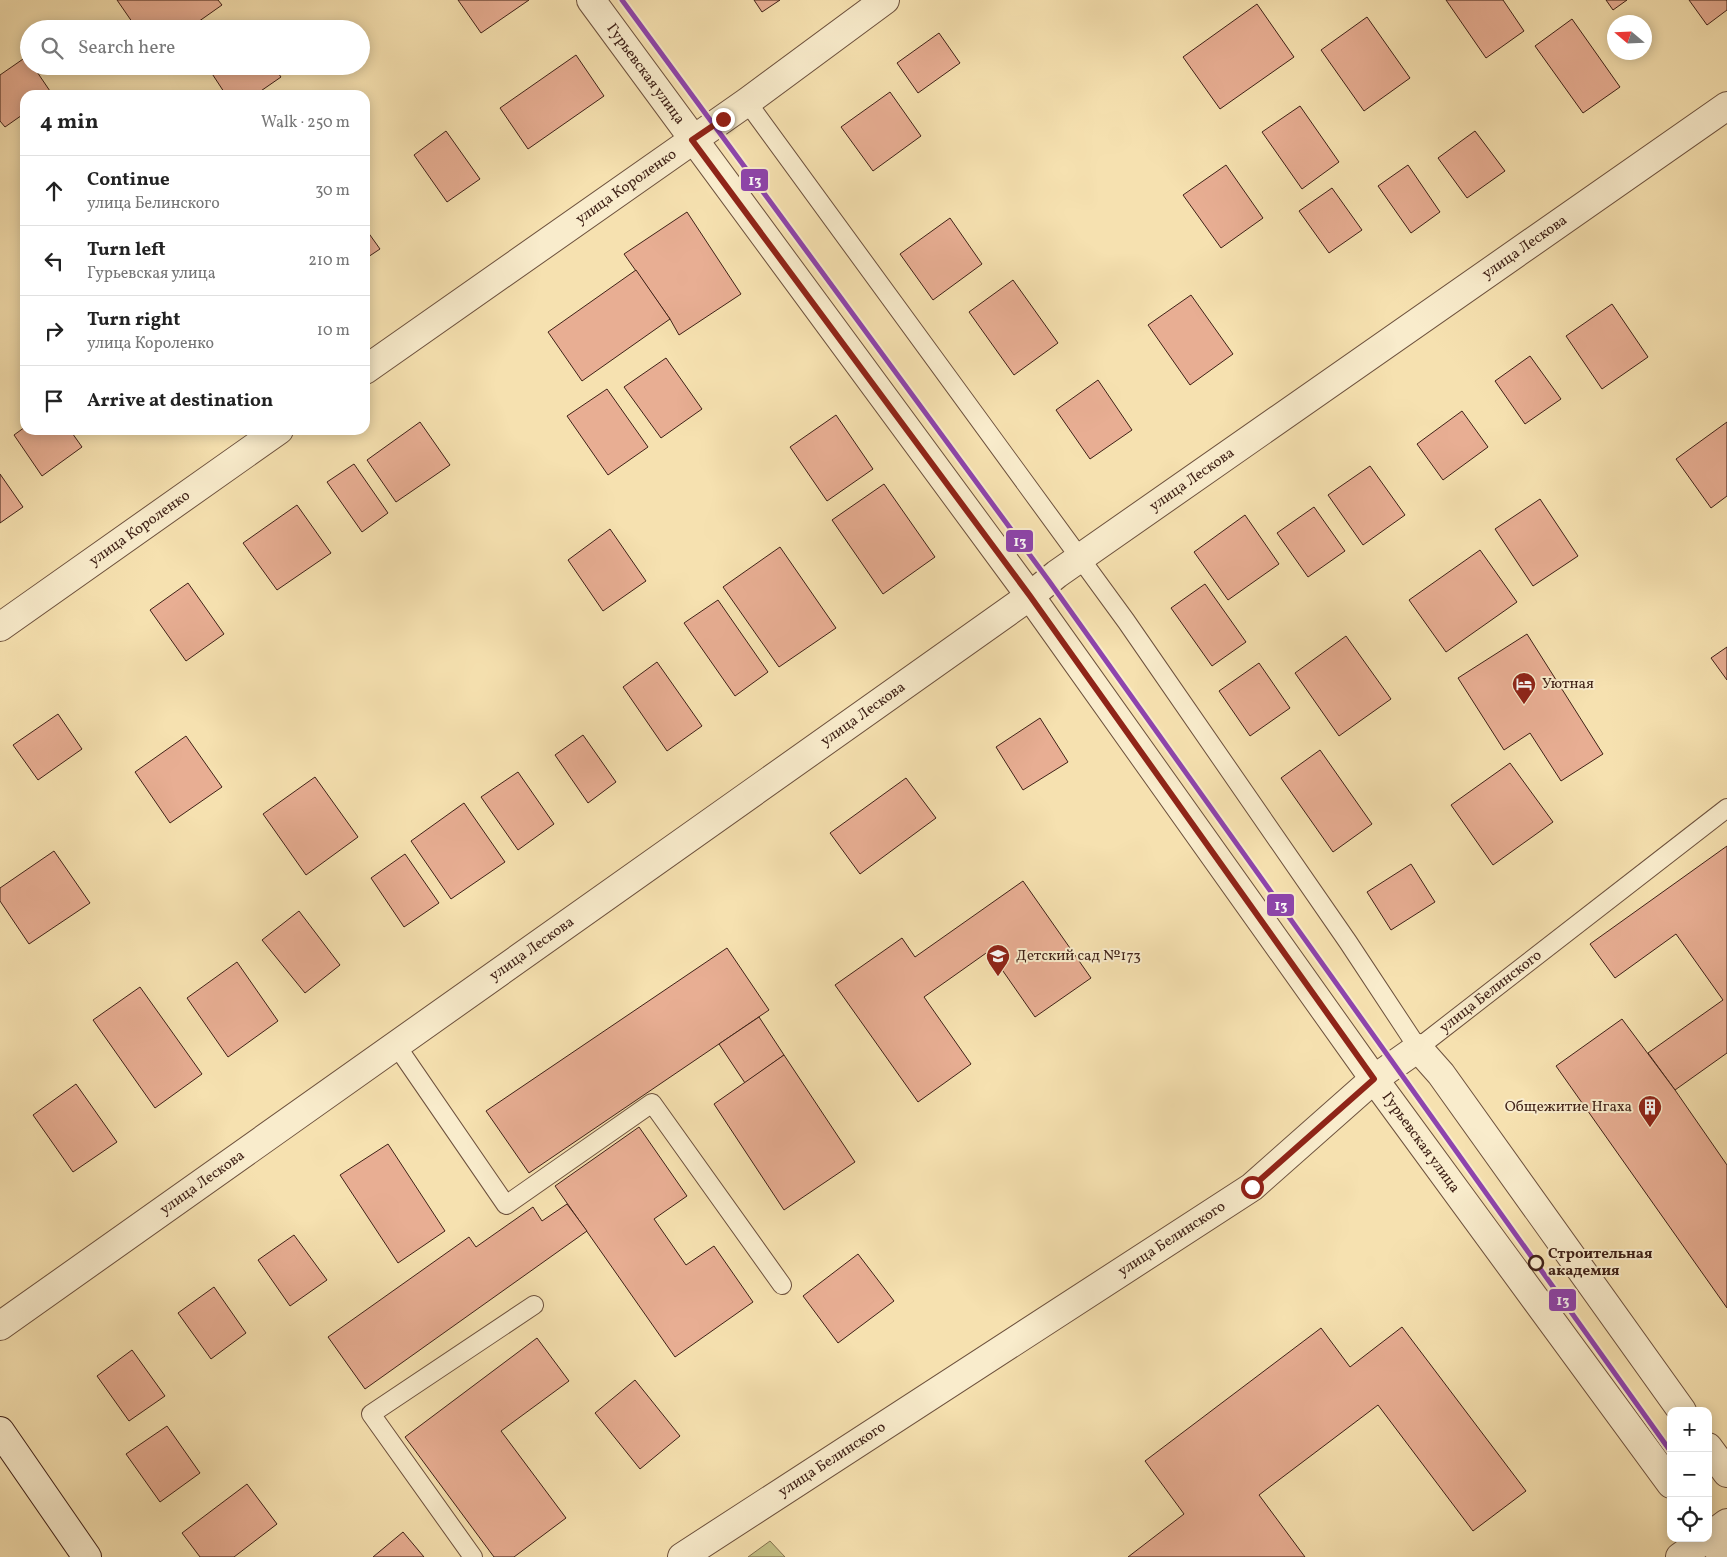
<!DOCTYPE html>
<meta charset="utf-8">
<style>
:root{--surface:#fff;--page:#f6f6f6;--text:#222;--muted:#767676;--line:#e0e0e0}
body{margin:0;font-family:Vollkorn,serif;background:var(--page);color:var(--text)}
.controls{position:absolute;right:15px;bottom:15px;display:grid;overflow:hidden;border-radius:10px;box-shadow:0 2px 12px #0003}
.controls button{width:45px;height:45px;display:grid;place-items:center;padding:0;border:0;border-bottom:1px solid var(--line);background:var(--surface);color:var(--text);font:25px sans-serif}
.compass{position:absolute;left:1607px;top:15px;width:45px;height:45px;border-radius:50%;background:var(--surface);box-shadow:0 2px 12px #0003;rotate:289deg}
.stop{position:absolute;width:15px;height:15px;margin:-11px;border:4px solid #8f2418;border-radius:50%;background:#fff}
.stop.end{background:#8f2418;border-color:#fff;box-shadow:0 1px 5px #0008}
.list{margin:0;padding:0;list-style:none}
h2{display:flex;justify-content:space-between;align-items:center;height:65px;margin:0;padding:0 20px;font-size:21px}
h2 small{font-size:16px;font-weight:400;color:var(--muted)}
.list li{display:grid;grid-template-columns:32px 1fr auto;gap:15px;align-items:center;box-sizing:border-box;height:70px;padding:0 20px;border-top:1px solid var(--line)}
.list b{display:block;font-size:19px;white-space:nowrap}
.list p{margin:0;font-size:16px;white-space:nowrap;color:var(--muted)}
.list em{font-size:16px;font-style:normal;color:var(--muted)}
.icon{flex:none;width:28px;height:28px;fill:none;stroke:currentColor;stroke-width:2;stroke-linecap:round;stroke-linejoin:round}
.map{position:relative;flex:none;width:1727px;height:1557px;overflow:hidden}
.search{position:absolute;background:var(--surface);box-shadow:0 2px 12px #0003;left:20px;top:20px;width:350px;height:55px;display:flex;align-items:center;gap:12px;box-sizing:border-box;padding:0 18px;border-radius:28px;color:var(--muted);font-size:19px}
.panel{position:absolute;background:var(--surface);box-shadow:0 2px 12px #0003;left:20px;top:90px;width:350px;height:345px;border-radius:15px}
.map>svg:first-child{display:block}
.green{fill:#c4c186;stroke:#82714e}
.building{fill:#e8ae93;stroke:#3f2117}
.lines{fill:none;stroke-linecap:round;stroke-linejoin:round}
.service-casing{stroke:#6d513d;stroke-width:20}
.minor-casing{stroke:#6d513d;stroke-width:30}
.tertiary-casing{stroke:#6d513d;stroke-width:30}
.secondary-casing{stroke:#3f2117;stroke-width:30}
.service{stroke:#f9eccc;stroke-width:18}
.minor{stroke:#f9eccc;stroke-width:28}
.tertiary{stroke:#f9eccc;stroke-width:28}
.secondary{stroke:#f9eccc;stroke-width:28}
.tram-1-casing{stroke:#f9eccc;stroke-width:9}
.tram-1{stroke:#8e44ad;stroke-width:5}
.route{stroke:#8f2418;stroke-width:6}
.stop-dot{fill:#f9eccc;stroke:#3f2117;stroke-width:2.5}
.labels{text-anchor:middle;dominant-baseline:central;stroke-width:4;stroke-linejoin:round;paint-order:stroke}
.street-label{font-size:15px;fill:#3f2117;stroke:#f9eccc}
.poi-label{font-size:15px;fill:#3f2117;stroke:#f9eccc;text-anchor:start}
.stop-label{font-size:15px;font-weight:bold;fill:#3f2117;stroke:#f9eccc;text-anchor:start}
.line-badge{stroke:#f9eccc;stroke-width:2}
.badge-label{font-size:14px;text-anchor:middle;font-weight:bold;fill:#fff}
</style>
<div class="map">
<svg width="1727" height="1557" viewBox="0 0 1727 1557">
<rect width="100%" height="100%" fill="#f6e1b0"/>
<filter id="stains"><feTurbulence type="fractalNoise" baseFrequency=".004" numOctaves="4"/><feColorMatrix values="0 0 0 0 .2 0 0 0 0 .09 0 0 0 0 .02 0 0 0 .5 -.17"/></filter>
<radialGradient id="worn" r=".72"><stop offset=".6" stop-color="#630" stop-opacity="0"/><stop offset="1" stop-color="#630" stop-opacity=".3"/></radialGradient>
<polygon class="green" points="770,1541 785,1557 748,1557"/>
<g class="building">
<polygon points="117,0 218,0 222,5 188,29 137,29"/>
<polygon points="458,0 529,0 481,33"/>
<polygon points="754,0 780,0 762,12"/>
<polygon points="1446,0 1503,0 1524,31 1486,58"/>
<polygon points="1606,0 1627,0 1613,10"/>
<polygon points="1689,0 1727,0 1727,10 1707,25"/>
<polygon points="1257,4 1294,57 1220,109 1183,57"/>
<polygon points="1367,17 1410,78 1364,111 1321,50"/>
<polygon points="1572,19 1620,87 1583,113 1535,46"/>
<polygon points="939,33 960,63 918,93 897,63"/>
<polygon points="576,55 604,96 528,149 500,108"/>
<polygon points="26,57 29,60 29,66 33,66 52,94 25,95 25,113 5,127 0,121 0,75"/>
<polygon points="207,66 273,66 281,77 255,95 226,95"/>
<polygon points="890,92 921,136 873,171 841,127"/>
<polygon points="1300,106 1339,162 1302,189 1262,132"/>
<polygon points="446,131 480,179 447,202 414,155"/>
<polygon points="1475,131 1505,171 1467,198 1438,158"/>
<polygon points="1226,165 1263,218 1221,248 1183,195"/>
<polygon points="1408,165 1440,212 1411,233 1378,186"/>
<polygon points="1332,188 1362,230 1329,253 1299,211"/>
<polygon points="687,212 741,294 679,335 670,319 624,254"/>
<polygon points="950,218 982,264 933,300 900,254"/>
<polygon points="365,228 380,249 365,259"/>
<polygon points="636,270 670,319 582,381 548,332"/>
<polygon points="1013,280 1058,343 1014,375 969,312"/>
<polygon points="1191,295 1233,354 1190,385 1148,325"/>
<polygon points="1612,304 1648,357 1602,389 1566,336"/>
<polygon points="1530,356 1561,399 1525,424 1495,381"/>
<polygon points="666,358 702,409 661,438 624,387"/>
<polygon points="1098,380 1132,430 1090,459 1056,410"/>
<polygon points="607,389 648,447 608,475 567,416"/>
<polygon points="1462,411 1488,447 1443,480 1417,444"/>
<polygon points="836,415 873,469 827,501 790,447"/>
<polygon points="420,422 450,465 396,502 367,460"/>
<polygon points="1727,422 1727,496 1711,508 1676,459"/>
<polygon points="25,427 25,430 70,430 82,447 42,476 14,435"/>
<polygon points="354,464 388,513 362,532 327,482"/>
<polygon points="1370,466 1405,515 1363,545 1328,495"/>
<polygon points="0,474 23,507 0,523"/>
<polygon points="884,484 935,557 883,594 832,520"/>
<polygon points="1540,499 1578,556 1533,586 1495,529"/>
<polygon points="297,505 331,553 277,590 243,543"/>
<polygon points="1314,507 1345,551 1308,577 1277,533"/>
<polygon points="1245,515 1279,564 1228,600 1194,552"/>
<polygon points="610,529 646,581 603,611 568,560"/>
<polygon points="780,547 836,628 779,667 723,587"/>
<polygon points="1480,550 1517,602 1446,652 1409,600"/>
<polygon points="188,583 224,634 186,661 150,610"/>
<polygon points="1205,584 1246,642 1212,666 1171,608"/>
<polygon points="718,600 768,672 735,696 684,623"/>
<polygon points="1527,634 1603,754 1561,781 1530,733 1504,750 1458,678"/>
<polygon points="1346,636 1391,699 1339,736 1295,673"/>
<polygon points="1727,647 1727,680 1711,658"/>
<polygon points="657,662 702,726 667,751 623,687"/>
<polygon points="1259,663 1290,708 1250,736 1219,691"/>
<polygon points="58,714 82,749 38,780 13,745"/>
<polygon points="1040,718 1068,762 1023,790 996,747"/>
<polygon points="583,735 616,782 588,803 555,755"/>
<polygon points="186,736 222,787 170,823 135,772"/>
<polygon points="1320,750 1372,824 1333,852 1281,778"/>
<polygon points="1510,763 1553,822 1493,865 1451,805"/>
<polygon points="518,772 554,824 518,850 481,797"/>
<polygon points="315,777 358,837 306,875 263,814"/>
<polygon points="906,778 936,818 860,874 830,833"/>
<polygon points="464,803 505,862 451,899 411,841"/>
<polygon points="1727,846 1727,1053 1675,1090 1648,1053 1723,1000 1676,934 1615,978 1590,944"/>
<polygon points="54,851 90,903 29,944 0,901 0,888"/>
<polygon points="405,854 439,903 404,927 371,878"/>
<polygon points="1411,864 1435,902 1391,930 1367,892"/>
<polygon points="1023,881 1091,978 1035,1017 989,951 924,997 971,1064 918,1102 835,985 902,938 915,957"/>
<polygon points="299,911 340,965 305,993 262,940"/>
<polygon points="727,948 769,1010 529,1173 486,1111"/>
<polygon points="237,962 278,1021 228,1057 187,998"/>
<polygon points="140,987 202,1074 155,1108 93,1020"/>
<polygon points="759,1017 784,1055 745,1083 719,1044"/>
<polygon points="1622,1019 1675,1090 1727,1165 1727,1308 1556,1066"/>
<polygon points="784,1055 855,1162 784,1210 714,1104"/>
<polygon points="76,1084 117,1142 73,1172 33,1115"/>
<polygon points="639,1127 687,1196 654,1219 686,1265 714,1246 753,1302 675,1357 555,1186"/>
<polygon points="388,1144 445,1231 398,1263 340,1175"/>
<polygon points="567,1204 587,1231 365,1389 328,1337 469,1237 476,1247 533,1207 542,1221"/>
<polygon points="294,1235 327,1280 290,1306 258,1260"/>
<polygon points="858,1254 894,1301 838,1343 803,1296"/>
<polygon points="214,1287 246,1333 211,1359 178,1313"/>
<polygon points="1402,1327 1526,1491 1473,1531 1378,1405 1259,1495 1305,1557 1128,1557 1184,1514 1145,1461 1321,1328 1350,1367"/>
<polygon points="537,1338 569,1381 501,1431 566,1518 514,1557 494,1557 405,1437"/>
<polygon points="132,1350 165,1396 129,1421 97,1376"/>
<polygon points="635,1380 680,1436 640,1469 595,1413"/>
<polygon points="167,1426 200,1473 160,1502 126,1454"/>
<polygon points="247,1484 277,1524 234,1557 200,1557 182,1533"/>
<polygon points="403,1532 424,1557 373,1557"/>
</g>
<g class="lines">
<g class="service-casing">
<g id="service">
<path id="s1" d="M747,102L1126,621L1348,942L1418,1048L1727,808"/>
<polyline points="396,1045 506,1205 652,1103 782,1285"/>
<polyline points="473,1557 371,1414 534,1305"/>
</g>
</g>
<g class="minor-casing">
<g id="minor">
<path id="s2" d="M365,370L747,102L885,0"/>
<path id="s3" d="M0,627L279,430"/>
<path id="s4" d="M0,1326L1030,596L1057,574L1727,106"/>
<polyline points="1708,1537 1727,1523"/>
<polyline points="1680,1557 1707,1538"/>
</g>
</g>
<g class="tertiary-casing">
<g id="tertiary">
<path id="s5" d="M591,0L1030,596L1374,1079L1671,1484"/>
<polyline points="1708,1447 1727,1473"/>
<polyline points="1708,1536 1724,1557"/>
<path id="s6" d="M682,1557L1252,1187L1374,1079L1418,1048L1441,1074L1682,1411"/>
</g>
</g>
<g class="secondary-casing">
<polyline id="secondary" points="0,1431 87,1557"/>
</g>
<use href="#service" class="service"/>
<use href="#minor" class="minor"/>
<use href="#tertiary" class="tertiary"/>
<use href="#secondary" class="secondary"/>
<g class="tram-1-casing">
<polyline id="tram-1" points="622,0 1049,581 1671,1452"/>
</g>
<use href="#tram-1" class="tram-1"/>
</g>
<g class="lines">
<polyline class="route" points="723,119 692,140 1030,596 1374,1079 1252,1187"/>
</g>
<defs>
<g id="hotel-pin" transform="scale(1.25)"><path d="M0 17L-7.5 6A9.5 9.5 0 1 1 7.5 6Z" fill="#8f2418" stroke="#f9eccc"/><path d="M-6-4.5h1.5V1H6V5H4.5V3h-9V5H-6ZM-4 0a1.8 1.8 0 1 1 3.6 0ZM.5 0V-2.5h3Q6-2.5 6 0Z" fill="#fff"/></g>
<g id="school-pin" transform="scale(1.25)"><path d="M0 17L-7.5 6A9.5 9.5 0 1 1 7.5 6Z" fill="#8f2418" stroke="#f9eccc"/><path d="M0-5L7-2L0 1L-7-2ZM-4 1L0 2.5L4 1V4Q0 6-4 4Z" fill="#fff"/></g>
<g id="building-pin" transform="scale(1.25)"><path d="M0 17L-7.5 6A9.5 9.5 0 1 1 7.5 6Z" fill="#8f2418" stroke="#f9eccc"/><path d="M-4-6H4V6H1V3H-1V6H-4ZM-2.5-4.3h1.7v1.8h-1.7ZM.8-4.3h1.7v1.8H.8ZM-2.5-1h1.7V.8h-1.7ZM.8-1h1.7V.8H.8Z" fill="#fff"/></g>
</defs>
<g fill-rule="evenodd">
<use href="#hotel-pin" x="1524" y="684"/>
<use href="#school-pin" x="998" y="956"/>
<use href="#building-pin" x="1650" y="1107"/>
</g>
<circle class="stop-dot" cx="1536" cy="1263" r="7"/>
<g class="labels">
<g class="street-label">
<text stroke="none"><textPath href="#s5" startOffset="92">Гурьевская улица</textPath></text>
<text stroke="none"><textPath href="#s2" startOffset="319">улица Короленко</textPath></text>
<text stroke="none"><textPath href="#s4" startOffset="1868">улица Лескова</textPath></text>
<text stroke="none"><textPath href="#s4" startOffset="1462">улица Лескова</textPath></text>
<text stroke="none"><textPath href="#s3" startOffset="171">улица Короленко</textPath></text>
<text stroke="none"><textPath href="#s4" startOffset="1058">улица Лескова</textPath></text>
<text stroke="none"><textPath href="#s4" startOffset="652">улица Лескова</textPath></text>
<text stroke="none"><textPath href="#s1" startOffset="1252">улица Белинского</textPath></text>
<text stroke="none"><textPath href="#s5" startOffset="1412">Гурьевская улица</textPath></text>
<text stroke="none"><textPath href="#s4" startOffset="248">улица Лескова</textPath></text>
<text stroke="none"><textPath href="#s6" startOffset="584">улица Белинского</textPath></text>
<text stroke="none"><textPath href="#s6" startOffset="179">улица Белинского</textPath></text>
</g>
<g class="poi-label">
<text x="1542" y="684">Уютная</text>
<text x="1016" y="956">Детский сад №173</text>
<text x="1632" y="1107" text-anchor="end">Общежитие Нгаха</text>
</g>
<g class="stop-label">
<text x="1548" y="1254">Строительная<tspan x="1548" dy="17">академия</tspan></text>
</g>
</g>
<g class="line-badge">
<rect x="740" y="168" width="29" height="24" rx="5" fill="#8e44ad"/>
<rect x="1005" y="529" width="29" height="24" rx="5" fill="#8e44ad"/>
<rect x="1266" y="893" width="29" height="24" rx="5" fill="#8e44ad"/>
<rect x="1548" y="1288" width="29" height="24" rx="5" fill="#8e44ad"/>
</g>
<g class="badge-label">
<text x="755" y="185">13</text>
<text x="1020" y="546">13</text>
<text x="1281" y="910">13</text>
<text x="1563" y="1305">13</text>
</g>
<rect width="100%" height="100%" filter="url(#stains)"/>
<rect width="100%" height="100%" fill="url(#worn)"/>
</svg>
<div class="controls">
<button>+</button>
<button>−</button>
<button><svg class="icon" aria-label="locate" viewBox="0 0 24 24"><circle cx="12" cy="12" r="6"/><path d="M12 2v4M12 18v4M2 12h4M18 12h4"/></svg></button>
</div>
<svg class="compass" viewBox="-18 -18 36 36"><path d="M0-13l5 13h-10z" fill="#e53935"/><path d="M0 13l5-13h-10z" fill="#767676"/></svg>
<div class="stop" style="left:1252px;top:1187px"></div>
<div class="stop end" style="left:723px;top:119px"></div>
<div class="search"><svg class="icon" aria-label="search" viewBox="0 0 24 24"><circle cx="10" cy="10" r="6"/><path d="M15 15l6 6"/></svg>Search here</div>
<section class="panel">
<h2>4 min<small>Walk · 250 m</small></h2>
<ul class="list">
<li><svg class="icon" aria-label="ahead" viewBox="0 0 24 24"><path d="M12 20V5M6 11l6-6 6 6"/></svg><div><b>Continue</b><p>улица Белинского</p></div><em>30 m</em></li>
<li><svg class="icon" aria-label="left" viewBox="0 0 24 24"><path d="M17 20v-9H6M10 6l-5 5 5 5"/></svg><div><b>Turn left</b><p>Гурьевская улица</p></div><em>210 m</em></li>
<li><svg class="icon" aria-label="right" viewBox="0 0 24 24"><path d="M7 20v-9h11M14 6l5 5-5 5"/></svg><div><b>Turn right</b><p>улица Короленко</p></div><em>10 m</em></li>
<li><svg class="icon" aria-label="arrive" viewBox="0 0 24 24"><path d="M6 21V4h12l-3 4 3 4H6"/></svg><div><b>Arrive at destination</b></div></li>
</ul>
</section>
</div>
